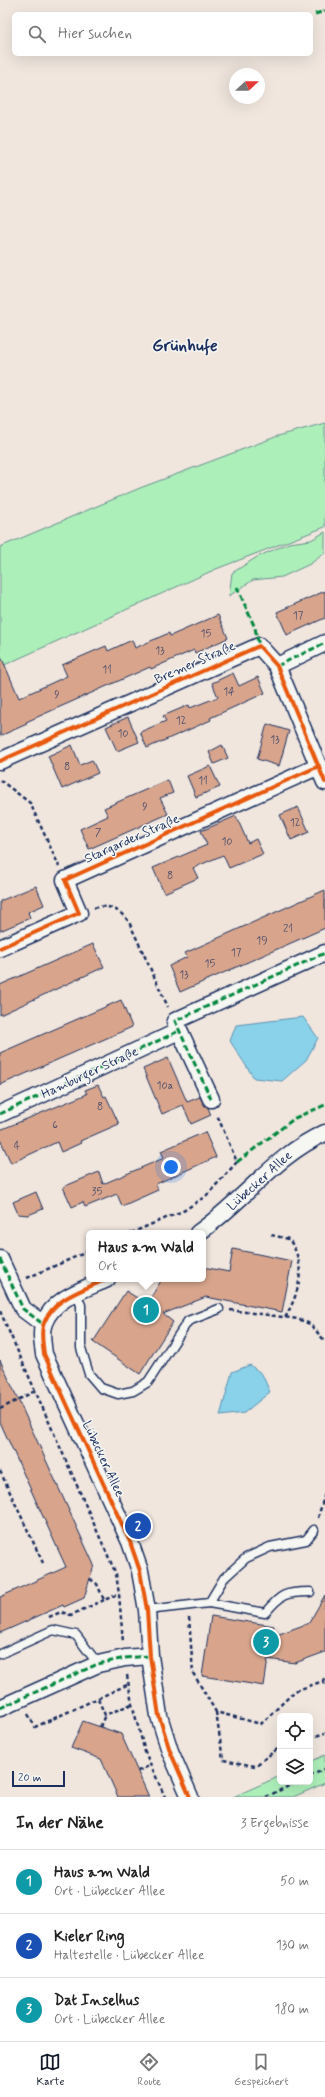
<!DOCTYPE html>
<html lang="de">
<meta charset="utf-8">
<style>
:root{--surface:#fff;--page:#f6f6f6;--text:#222;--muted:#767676;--line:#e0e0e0;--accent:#111827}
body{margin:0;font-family:Mynerve,sans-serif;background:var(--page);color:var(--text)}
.controls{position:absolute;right:12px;bottom:12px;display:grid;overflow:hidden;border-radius:6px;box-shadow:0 4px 16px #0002}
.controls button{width:36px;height:36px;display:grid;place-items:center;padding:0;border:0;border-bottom:1px solid var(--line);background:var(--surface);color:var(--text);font:20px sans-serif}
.compass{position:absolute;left:229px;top:68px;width:36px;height:36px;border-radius:50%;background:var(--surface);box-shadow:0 4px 16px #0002;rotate:68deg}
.scale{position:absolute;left:12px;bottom:10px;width:53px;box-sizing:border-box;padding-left:4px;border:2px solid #1b2f5e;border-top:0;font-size:11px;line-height:14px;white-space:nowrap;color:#1b2f5e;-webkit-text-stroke:3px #f6f6f2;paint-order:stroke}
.you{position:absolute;left:171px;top:1167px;width:14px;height:14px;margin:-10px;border:3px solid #fff;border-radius:50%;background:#1a73e8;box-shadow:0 0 0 6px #1a73e833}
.badge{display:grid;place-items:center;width:26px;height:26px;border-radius:50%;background:var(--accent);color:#fff;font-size:13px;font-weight:700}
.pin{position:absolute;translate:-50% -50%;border:2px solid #fff;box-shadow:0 1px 4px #0006}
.popup{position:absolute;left:86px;top:1230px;width:120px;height:52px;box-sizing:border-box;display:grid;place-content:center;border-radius:6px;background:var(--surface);filter:drop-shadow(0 1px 3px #0005);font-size:13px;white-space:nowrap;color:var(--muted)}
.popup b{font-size:15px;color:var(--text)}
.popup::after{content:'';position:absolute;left:50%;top:100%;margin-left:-8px;border:8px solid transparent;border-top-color:var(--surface)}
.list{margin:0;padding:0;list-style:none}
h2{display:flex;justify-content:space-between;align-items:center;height:52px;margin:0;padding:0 16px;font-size:17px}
h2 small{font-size:13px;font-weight:400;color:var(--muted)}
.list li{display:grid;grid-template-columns:26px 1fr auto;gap:12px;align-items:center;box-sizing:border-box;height:64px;padding:0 16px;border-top:1px solid var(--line)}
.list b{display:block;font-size:15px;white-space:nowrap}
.list p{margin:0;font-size:13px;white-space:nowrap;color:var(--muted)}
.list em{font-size:13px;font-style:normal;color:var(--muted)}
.icon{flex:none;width:22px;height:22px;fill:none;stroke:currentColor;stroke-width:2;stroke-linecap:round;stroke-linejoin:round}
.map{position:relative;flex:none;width:325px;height:1797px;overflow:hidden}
.search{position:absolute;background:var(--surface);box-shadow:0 4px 16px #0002;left:12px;right:12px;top:12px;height:44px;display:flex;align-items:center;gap:10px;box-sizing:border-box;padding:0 14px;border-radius:6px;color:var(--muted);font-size:15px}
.sheet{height:244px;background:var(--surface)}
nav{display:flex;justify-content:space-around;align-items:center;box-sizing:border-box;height:56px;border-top:1px solid var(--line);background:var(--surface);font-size:11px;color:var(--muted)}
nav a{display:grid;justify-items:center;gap:2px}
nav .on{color:var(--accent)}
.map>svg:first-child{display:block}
.green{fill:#adefb9;stroke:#648f8c}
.water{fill:#89d2ea;stroke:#5d91b2}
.building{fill:#d8a58c;stroke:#1b2f5e}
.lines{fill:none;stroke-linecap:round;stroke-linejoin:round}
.lane-casing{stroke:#1b2f5e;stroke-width:11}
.street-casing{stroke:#1b2f5e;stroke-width:19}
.path{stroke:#1b2f5e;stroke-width:2.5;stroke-dasharray:4 3;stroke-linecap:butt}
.lane{stroke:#f6f6f2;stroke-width:8}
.street{stroke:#f6f6f2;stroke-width:16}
.quiet{stroke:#00873e;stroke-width:3;stroke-dasharray:6 3;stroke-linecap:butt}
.cycleway-casing{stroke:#f6f6f2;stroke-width:6}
.cycleway{stroke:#e8590c;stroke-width:4}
.labels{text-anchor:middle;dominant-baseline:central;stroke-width:3;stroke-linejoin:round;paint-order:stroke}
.number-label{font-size:11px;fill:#4a4c6a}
.street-label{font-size:13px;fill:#1b2f5e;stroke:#f6f6f2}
.district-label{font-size:17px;font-weight:bold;fill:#1b2f5e;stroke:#f6f6f2}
</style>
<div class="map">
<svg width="325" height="1797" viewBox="0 0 325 1797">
<rect width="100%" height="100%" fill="#f0e6de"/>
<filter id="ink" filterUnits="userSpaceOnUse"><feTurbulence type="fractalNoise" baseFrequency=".025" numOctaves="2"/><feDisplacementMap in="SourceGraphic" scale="8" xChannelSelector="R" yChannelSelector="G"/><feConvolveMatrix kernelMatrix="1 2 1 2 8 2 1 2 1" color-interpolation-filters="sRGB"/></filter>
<g filter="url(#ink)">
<g class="green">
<polygon points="325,423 325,527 216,569 0,667 0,547 140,488 278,436"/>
<polygon points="325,532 325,553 310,564 282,577 253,580 229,596 232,573 257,557 289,543 311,540"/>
<polygon points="325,1755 325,1783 293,1797 233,1797 280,1776 280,1782 310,1782 310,1762"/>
</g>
<g class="water">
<polygon points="303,1017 318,1038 306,1060 282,1081 254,1078 230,1041 236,1025"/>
<polygon points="250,1365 262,1374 270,1392 244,1413 220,1416 232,1372"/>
</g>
<g class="building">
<polygon points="325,591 325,618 287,635 277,612"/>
<polygon points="218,615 228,638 195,653 194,650 151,669 150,667 26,722 27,724 0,736 0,654 19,698 67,676 62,665 106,646 108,651 132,640 135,648 169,633 170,636"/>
<polygon points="233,673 239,686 258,677 265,693 210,718 211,720 147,748 140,732 166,721 163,716 189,705 190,708 218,697 212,683"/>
<polygon points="128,717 139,742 117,751 106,727"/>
<polygon points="267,724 289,731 279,766 257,759"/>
<polygon points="72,745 80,765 92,760 98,773 62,789 48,756"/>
<polygon points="222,745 228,758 214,764 209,752"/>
<polygon points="210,766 220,787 196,797 187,776"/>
<polygon points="168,780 173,793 160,798 168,814 89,849 80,829 108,816 104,808"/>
<polygon points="298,807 309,832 291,840 280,815"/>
<polygon points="236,816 248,843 256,839 263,854 229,868 223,855 193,868 198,878 164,893 153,868 207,845 201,831"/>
<polygon points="36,886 44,905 28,912 30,918 0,931 0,901"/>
<polygon points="325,890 325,928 180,992 169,966 187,957 185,953"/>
<polygon points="93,944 104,967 0,1015 0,985"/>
<polygon points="121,1000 132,1027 0,1085 0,1053"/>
<polygon points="168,1058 187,1102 200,1097 203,1103 208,1108 211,1115 191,1124 183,1105 162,1114 143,1069"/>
<polygon points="98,1085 104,1097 106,1096 119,1124 80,1141 81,1143 61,1152 57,1142 11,1163 0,1139 0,1130 87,1094 85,1090"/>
<polygon points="205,1132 216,1157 156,1184 158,1190 122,1206 117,1194 85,1207 83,1202 72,1207 63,1187 99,1172 103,1184 164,1158 161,1151"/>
<polygon points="36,1192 43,1209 28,1215 18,1214 13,1202"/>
<polygon points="233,1249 292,1261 282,1312 206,1297 163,1314 173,1322 140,1374 93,1342 126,1291 147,1304 162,1279 203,1279 203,1267 229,1272"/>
<polygon points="0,1360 94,1565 84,1598 64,1607 63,1605 0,1633 0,1597 66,1567 0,1422"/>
<polygon points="325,1595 325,1652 295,1663 268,1659 264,1686 202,1676 211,1616 274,1626 271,1637 309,1623"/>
<polygon points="83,1721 121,1734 149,1797 118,1797 101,1759 71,1748"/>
</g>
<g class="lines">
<g class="lane-casing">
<g id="lane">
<polyline points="76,1293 81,1305 81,1348 89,1374 101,1388 118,1394 133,1391 148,1382 188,1321 219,1309"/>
<path d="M209,1603L265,1613C281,1594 285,1592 310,1592"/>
<polyline points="147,1610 209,1603 224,1578 246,1558 270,1547 306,1540 314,1530"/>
<polyline points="0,1654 53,1630 76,1635 98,1664"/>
</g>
</g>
<g class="street-casing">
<g id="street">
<polyline points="277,666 325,643"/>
<polyline points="0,761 259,646 277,666 325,782"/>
<polyline points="0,948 79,913 65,880 319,766"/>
<polyline points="211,1099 175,1021 325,953"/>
<polyline points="0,1114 179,1031"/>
<path d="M198,1233C243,1202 275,1155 325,1133"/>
<polyline points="0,1259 23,1309 43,1324"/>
<path d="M107,1279C85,1289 53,1298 44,1323C40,1332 43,1345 44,1354L130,1542L140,1571L147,1610L150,1656L159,1716L170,1751L190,1797"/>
<polyline points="0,1708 98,1664 125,1658 150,1656"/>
</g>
</g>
<g class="path">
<polyline points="0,780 30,803 59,866"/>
<path d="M94,908C109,903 121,911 129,922L168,1007"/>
<polyline points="131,1233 185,1210 207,1195 237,1162 217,1115"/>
<path d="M271,1235L289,1239C307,1266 300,1291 285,1318"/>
<polyline points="27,1278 89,1251"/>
<polyline points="230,1310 298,1319 310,1324 325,1341"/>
<polyline points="0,1311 116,1574 119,1594 123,1642"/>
<polyline points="0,1409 35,1391"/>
<polyline points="0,1471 43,1563"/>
<polyline points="318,1518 325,1493"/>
<polyline points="90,1579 97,1584 104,1600 119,1594"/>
<polyline points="49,1617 61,1612 71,1615 104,1600"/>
<polyline points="189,1617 193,1673 216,1712 261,1724 295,1691 323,1681 325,1676"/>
<polyline points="127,1675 132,1704 145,1752 165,1797"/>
<polyline points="323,1681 325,1685"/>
<polyline points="98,1699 105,1715 132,1704"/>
<polyline points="216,1712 223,1760 255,1766 280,1747"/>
<polyline points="28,1714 35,1727 129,1684"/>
<polyline points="100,1727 105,1715"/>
<polyline points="310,1738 325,1733"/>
<polyline points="138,1771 151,1765"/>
<polyline points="310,1776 325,1769"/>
<polyline points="266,1797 297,1782"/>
</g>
<use href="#lane" class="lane"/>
<use href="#street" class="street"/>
<g class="quiet">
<polyline points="315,14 325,11"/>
<polyline points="237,587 255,628 259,646"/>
<polyline points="277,666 325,643"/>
<polyline points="211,1099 175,1021 325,953"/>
<polyline points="0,1114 179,1031"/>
<polyline points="237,1162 295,1118 325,1105"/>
<polyline points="0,1259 23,1309 43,1324"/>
<polyline points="0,1708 98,1664 125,1658 150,1656"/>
</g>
<g class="cycleway-casing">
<g id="cycleway">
<polyline points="0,761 259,646 277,666 325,782"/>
<polyline points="0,948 79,913 65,880 319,766"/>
<path d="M107,1279C85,1289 53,1298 44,1323C40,1332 43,1345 44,1354L130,1542L140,1571L147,1610L150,1656L159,1716L170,1751L190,1797"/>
</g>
</g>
<use href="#cycleway" class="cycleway"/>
</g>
</g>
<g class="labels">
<g class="number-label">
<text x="298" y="616">17</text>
<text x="206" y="634">15</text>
<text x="160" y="651">13</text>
<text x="107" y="670">11</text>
<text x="229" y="692">14</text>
<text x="57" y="695">9</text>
<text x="181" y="721">12</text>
<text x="123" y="734">10</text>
<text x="275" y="740">13</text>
<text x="67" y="767">8</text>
<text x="203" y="781">11</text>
<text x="145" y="807">9</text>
<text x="295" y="823">12</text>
<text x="98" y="833">7</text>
<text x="227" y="842">10</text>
<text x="170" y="876">8</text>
<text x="288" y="929">21</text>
<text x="262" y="941">19</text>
<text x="236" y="953">17</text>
<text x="210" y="964">15</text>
<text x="184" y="975">13</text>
<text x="165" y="1086">10a</text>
<text x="100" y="1107">8</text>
<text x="55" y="1125">6</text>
<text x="17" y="1146">4</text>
<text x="97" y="1192">35</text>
</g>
<g class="street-label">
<text transform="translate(195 663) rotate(-24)">Bremer Straße</text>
<text transform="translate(132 839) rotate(-24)">Stargarder Straße</text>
<text transform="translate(90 1073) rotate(-25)">Hamburger Straße</text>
<text transform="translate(260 1181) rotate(-42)">Lübecker Allee</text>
<text transform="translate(103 1459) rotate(65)">Lübecker Allee</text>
</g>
<g class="district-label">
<text x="185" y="346">Grünhufe</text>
</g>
</g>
</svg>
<div class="controls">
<button><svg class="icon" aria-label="locate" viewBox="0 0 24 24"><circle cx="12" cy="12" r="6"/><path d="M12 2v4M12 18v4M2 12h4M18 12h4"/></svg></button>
<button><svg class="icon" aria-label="layers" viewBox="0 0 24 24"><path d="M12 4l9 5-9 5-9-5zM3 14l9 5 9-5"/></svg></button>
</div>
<svg class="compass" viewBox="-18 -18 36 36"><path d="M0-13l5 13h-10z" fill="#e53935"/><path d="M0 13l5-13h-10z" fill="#767676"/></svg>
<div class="scale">20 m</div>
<div class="you"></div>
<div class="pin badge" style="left:146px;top:1310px;background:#0f9aa8">1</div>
<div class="popup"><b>Haus am Wald</b>Ort</div>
<div class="pin badge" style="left:138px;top:1526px;background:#1a4fb4">2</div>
<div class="pin badge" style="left:266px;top:1642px;background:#0f9aa8">3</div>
<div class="search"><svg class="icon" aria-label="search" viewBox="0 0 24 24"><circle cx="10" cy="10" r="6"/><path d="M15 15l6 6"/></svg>Hier suchen</div>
</div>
<section class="sheet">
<h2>In der Nähe<small>3 Ergebnisse</small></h2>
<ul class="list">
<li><span class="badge" style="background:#0f9aa8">1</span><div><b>Haus am Wald</b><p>Ort · Lübecker Allee</p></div><em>50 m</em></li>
<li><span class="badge" style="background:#1a4fb4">2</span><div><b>Kieler Ring</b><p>Haltestelle · Lübecker Allee</p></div><em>130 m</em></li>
<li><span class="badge" style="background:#0f9aa8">3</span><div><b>Dat Inselhus</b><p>Ort · Lübecker Allee</p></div><em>180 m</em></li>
</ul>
</section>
<nav>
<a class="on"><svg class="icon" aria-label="map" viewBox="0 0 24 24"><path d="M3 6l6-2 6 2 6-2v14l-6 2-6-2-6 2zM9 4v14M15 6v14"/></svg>Karte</a>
<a><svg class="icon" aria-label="directions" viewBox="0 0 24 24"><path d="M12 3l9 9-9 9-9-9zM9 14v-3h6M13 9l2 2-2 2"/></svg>Route</a>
<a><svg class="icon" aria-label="saved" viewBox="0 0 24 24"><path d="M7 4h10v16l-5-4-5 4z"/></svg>Gespeichert</a>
</nav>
